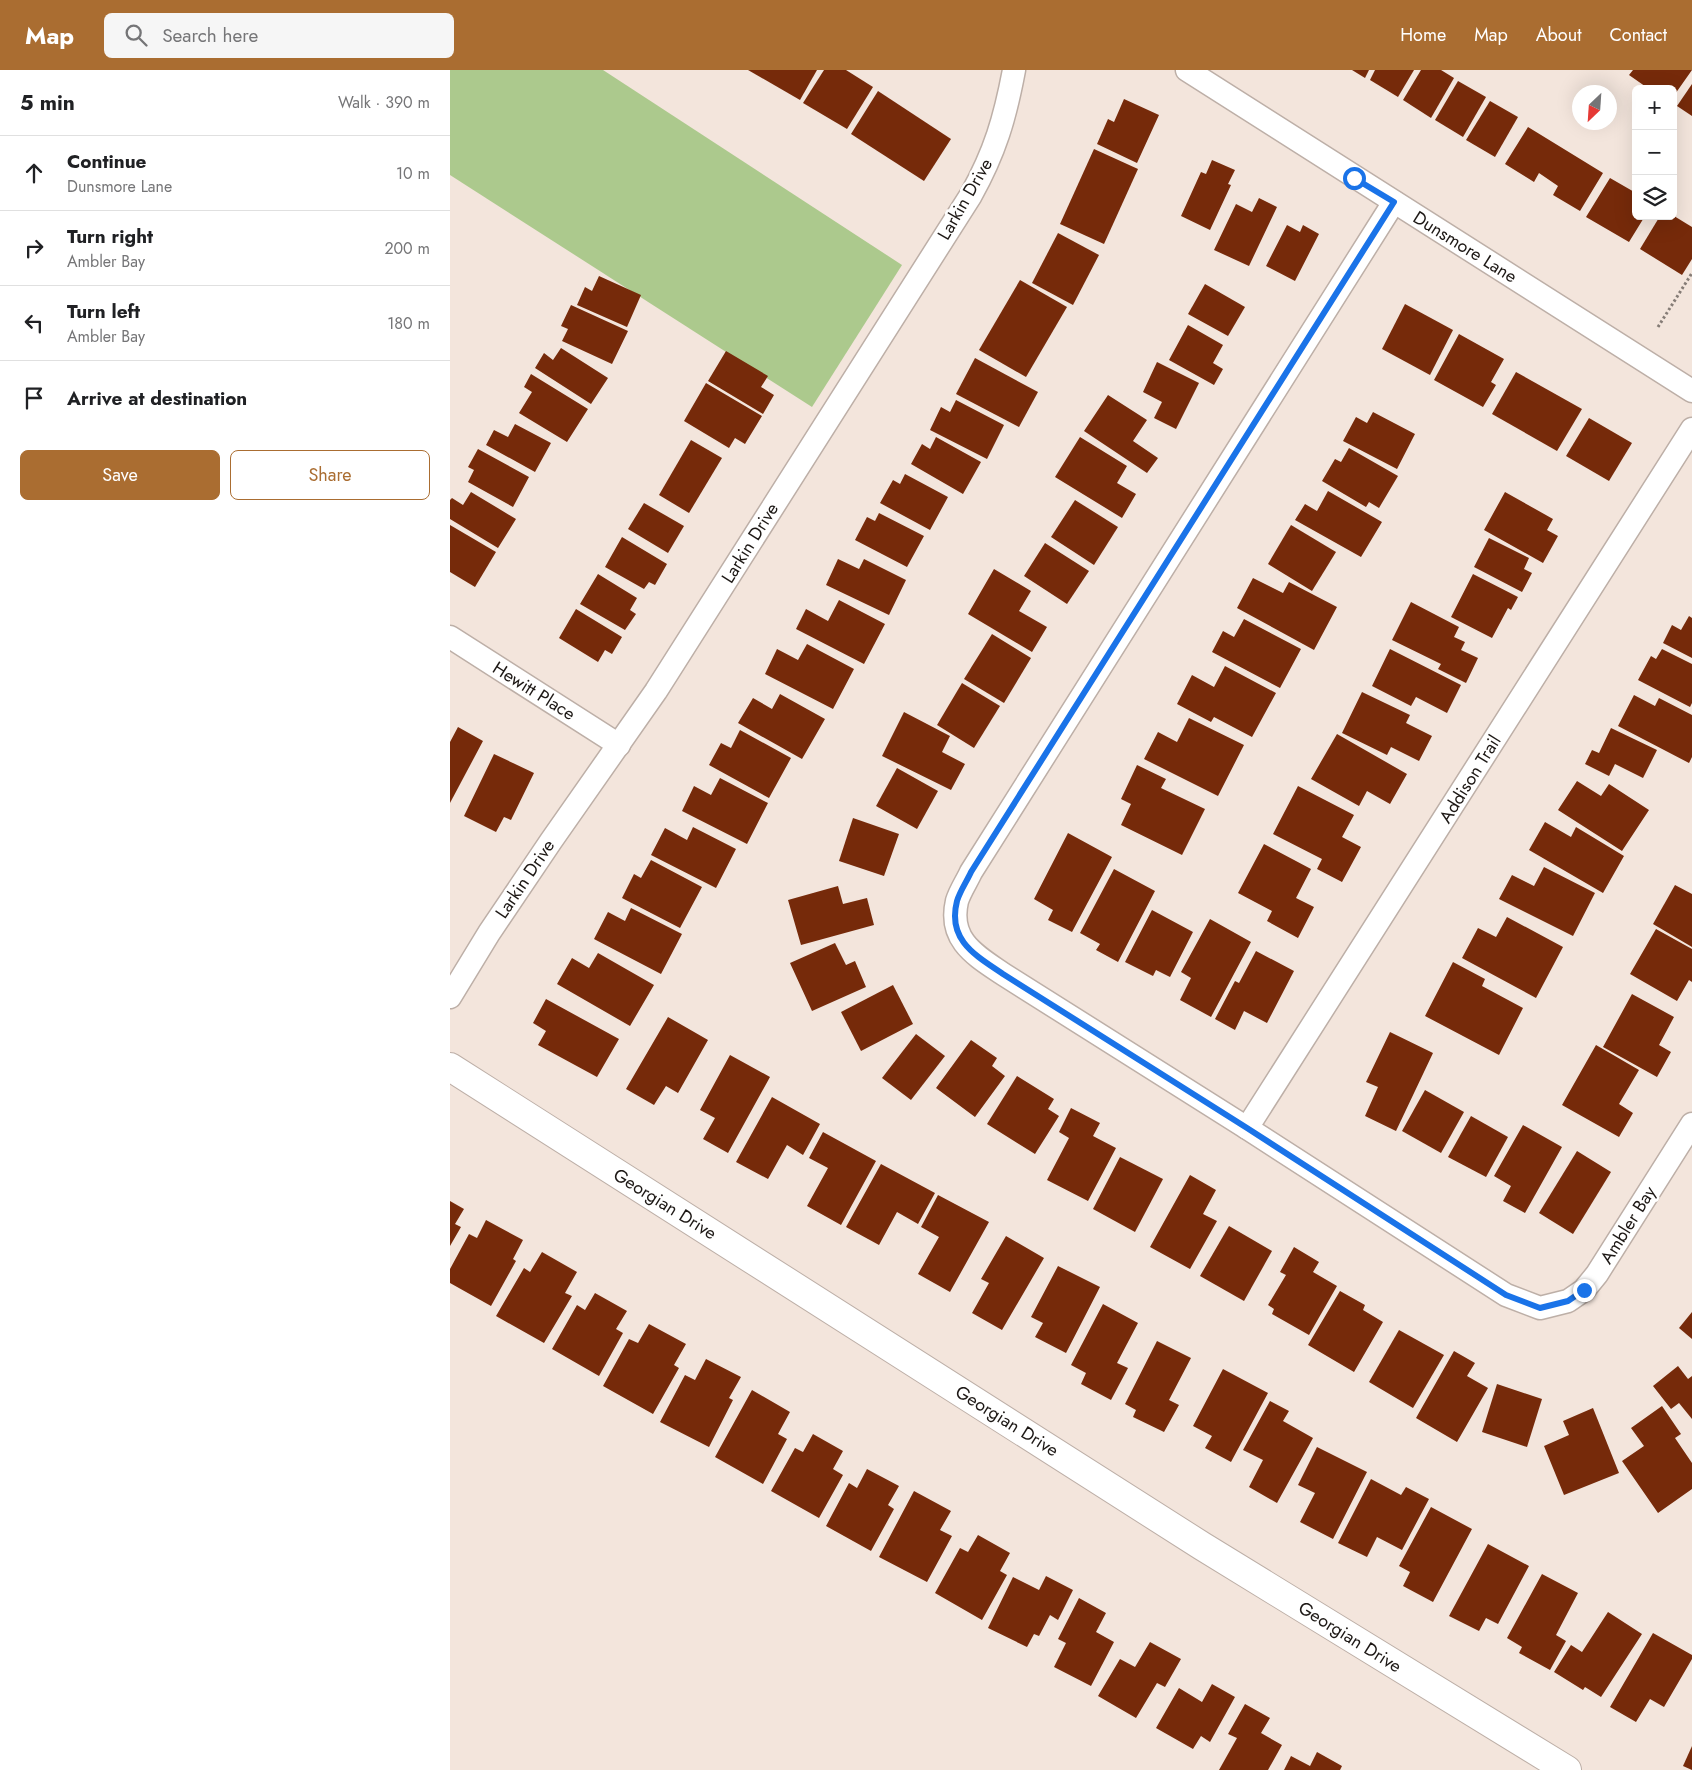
<!DOCTYPE html>
<meta charset="utf-8">
<style>
:root{--surface:#fff;--page:#f6f6f6;--text:#202124;--muted:#757577;--line:#e0e0e0;--accent:#aa6d31}
body{margin:0;font-family:Jost,sans-serif;background:var(--page);color:var(--text)}
.controls{position:absolute;right:15px;top:15px;display:grid;overflow:hidden;border-radius:8px;box-shadow:0 5px 20px #0002}
.controls button{width:45px;height:45px;display:grid;place-items:center;padding:0;border:0;border-bottom:1px solid var(--line);background:var(--surface);color:var(--text);font:25px sans-serif}
.compass{position:absolute;left:1122px;top:15px;width:45px;height:45px;border-radius:50%;background:var(--surface);box-shadow:0 5px 20px #0002;rotate:205deg}
.stop{position:absolute;width:15px;height:15px;margin:-11px;border:4px solid #1a73e8;border-radius:50%;background:#fff}
.stop.end{background:#1a73e8;border-color:#fff;box-shadow:0 1px 5px #0008}
.list{margin:0;padding:0;list-style:none}
h2{display:flex;justify-content:space-between;align-items:center;height:65px;margin:0;padding:0 20px;font-size:21px}
h2 small{font-size:16px;font-weight:400;color:var(--muted)}
.list li{display:grid;grid-template-columns:32px 1fr auto;gap:15px;align-items:center;box-sizing:border-box;height:75px;padding:0 20px;border-top:1px solid var(--line)}
.list b{display:block;font-size:19px;white-space:nowrap}
.list p{margin:0;font-size:16px;white-space:nowrap;color:var(--muted)}
.list em{font-size:16px;font-style:normal;color:var(--muted)}
.actions{display:flex;gap:10px;padding:15px 20px}
.actions a{flex:1;padding:11px 0;border:1px solid var(--accent);border-radius:8px;text-align:center;font-size:18px;color:var(--accent)}
.actions .main{background:var(--accent);color:#fff}
.icon{flex:none;width:28px;height:28px;fill:none;stroke:currentColor;stroke-width:2;stroke-linecap:round;stroke-linejoin:round}
.map{position:relative;flex:none;width:1242px;height:1700px;overflow:hidden}
header{display:flex;align-items:center;gap:30px;box-sizing:border-box;height:70px;padding:0 25px;background:var(--accent);color:#fff}
header strong{font-size:24px}
nav{display:flex;gap:28px;margin-inline-start:auto;font-size:18px}
.search{width:350px;height:45px;background:var(--page);display:flex;align-items:center;gap:12px;box-sizing:border-box;padding:0 18px;border-radius:8px;color:var(--muted);font-size:19px}
main{display:flex}
aside{flex:1;background:var(--surface)}
.map>svg:first-child{display:block}
.green{fill:#acc98d}
.building{fill:#762a0a}
.lines{fill:none;stroke-linecap:round;stroke-linejoin:round}
.street-casing{stroke:#bdafa7;stroke-width:25}
.secondary-casing{stroke:#bdafa7;stroke-width:30}
.path{stroke:#857c76;stroke-width:3;stroke-dasharray:2.5 2.5;stroke-linecap:butt}
.street{stroke:#fff;stroke-width:22}
.secondary{stroke:#fff;stroke-width:28}
.route{stroke:#1a73e8;stroke-width:6}
.labels{text-anchor:middle;dominant-baseline:central;stroke-width:5;stroke-linejoin:round;paint-order:stroke}
.street-label{font-size:18px;fill:#1d1815;stroke:#fff}
</style>
<header>
<strong>Map</strong>
<div class="search"><svg class="icon" aria-label="search" viewBox="0 0 24 24"><circle cx="10" cy="10" r="6"/><path d="M15 15l6 6"/></svg>Search here</div>
<nav><a>Home</a><a>Map</a><a>About</a><a>Contact</a></nav>
</header>
<main>
<aside>
<h2>5 min<small>Walk · 390 m</small></h2>
<ul class="list">
<li><svg class="icon" aria-label="ahead" viewBox="0 0 24 24"><path d="M12 20V5M6 11l6-6 6 6"/></svg><div><b>Continue</b><p>Dunsmore Lane</p></div><em>10 m</em></li>
<li><svg class="icon" aria-label="right" viewBox="0 0 24 24"><path d="M7 20v-9h11M14 6l5 5-5 5"/></svg><div><b>Turn right</b><p>Ambler Bay</p></div><em>200 m</em></li>
<li><svg class="icon" aria-label="left" viewBox="0 0 24 24"><path d="M17 20v-9H6M10 6l-5 5 5 5"/></svg><div><b>Turn left</b><p>Ambler Bay</p></div><em>180 m</em></li>
<li><svg class="icon" aria-label="arrive" viewBox="0 0 24 24"><path d="M6 21V4h12l-3 4 3 4H6"/></svg><div><b>Arrive at destination</b></div></li>
</ul>
<div class="actions"><a class="main">Save</a><a>Share</a></div>
</aside>
<div class="map">
<svg width="1242" height="1700" viewBox="0 0 1242 1700">
<rect width="100%" height="100%" fill="#f3e5dc"/>
<polygon class="green" points="0,0 153,0 452,195 362,337 0,105"/>
<g class="building">
<polygon points="298,0 367,0 350,30"/>
<polygon points="374,0 396,0 423,17 397,59 353,33"/>
<polygon points="902,0 919,0 915,8"/>
<polygon points="925,0 964,0 948,27 920,10"/>
<polygon points="971,0 991,0 1004,8 981,48 953,30"/>
<polygon points="1183,0 1242,0 1223,27 1223,19 1199,19 1179,5"/>
<polygon points="1008,11 1036,27 1013,67 985,50"/>
<polygon points="1242,14 1242,46 1227,36"/>
<polygon points="428,21 501,69 474,111 401,64"/>
<polygon points="674,29 709,45 687,93 647,74 658,49 664,52"/>
<polygon points="1040,31 1068,47 1045,87 1016,70"/>
<polygon points="1078,57 1153,103 1130,141 1103,125 1108,116 1089,103 1084,112 1055,94"/>
<polygon points="644,79 688,99 654,174 610,154"/>
<polygon points="762,90 785,100 778,114 781,115 760,160 731,146 751,102 756,104"/>
<polygon points="1160,108 1186,123 1186,146 1195,146 1179,172 1136,147"/>
<polygon points="809,128 827,137 799,196 764,180 786,134 802,142"/>
<polygon points="1210,146 1224,146 1242,157 1242,189 1232,205 1190,179"/>
<polygon points="837,155 850,162 853,155 869,164 845,211 816,196"/>
<polygon points="608,163 649,185 623,235 582,213"/>
<polygon points="149,206 191,225 177,257 127,235 135,217 142,221"/>
<polygon points="570,210 617,237 576,307 529,280"/>
<polygon points="755,214 795,237 778,266 738,244"/>
<polygon points="955,234 1003,260 980,305 932,279"/>
<polygon points="121,235 178,261 162,294 112,271 118,259 111,256"/>
<polygon points="738,255 773,275 763,293 773,299 764,315 719,290"/>
<polygon points="1009,264 1054,289 1041,312 1046,315 1033,337 984,310"/>
<polygon points="111,278 158,308 141,334 85,298 94,283 103,290"/>
<polygon points="276,281 318,306 311,317 324,325 313,344 258,311"/>
<polygon points="525,288 588,322 569,357 506,324"/>
<polygon points="707,292 749,313 726,359 704,348 712,332 693,322"/>
<polygon points="1066,302 1132,339 1107,381 1042,344"/>
<polygon points="81,304 138,339 117,372 69,343 82,322 74,317"/>
<polygon points="256,313 312,346 295,374 285,368 279,378 234,351"/>
<polygon points="658,325 697,350 683,371 708,388 697,403 634,361"/>
<polygon points="506,330 554,355 537,389 480,360 491,337 500,342"/>
<polygon points="923,342 965,364 947,399 893,371 906,347 917,353"/>
<polygon points="1139,348 1182,373 1159,411 1116,386"/>
<polygon points="65,354 101,373 85,402 36,375 44,360 58,367"/>
<polygon points="486,367 531,392 513,424 461,394 472,374 480,379"/>
<polygon points="630,367 677,396 667,413 686,424 672,448 605,407"/>
<polygon points="241,370 272,388 239,443 209,425"/>
<polygon points="899,378 948,406 929,438 919,432 916,437 872,411 885,389 891,392"/>
<polygon points="28,379 79,407 63,437 18,412 24,400 18,397"/>
<polygon points="455,404 498,427 480,460 430,433 443,410 450,414"/>
<polygon points="878,421 932,452 911,487 845,450 855,434 867,441"/>
<polygon points="21,422 66,449 48,478 0,449 0,430 2,428 13,435"/>
<polygon points="1055,422 1103,449 1097,460 1108,466 1093,493 1034,460"/>
<polygon points="625,430 668,457 644,495 601,467"/>
<polygon points="194,433 234,456 218,483 178,459"/>
<polygon points="429,443 474,466 457,497 405,470 417,447 425,451"/>
<polygon points="0,455 46,482 25,517 0,502"/>
<polygon points="841,455 886,482 862,521 818,494"/>
<polygon points="172,467 217,494 205,515 199,512 194,519 155,497"/>
<polygon points="1039,468 1079,488 1074,499 1082,503 1072,522 1024,497"/>
<polygon points="595,473 639,501 617,534 574,506"/>
<polygon points="388,489 409,499 414,489 456,510 439,545 376,515"/>
<polygon points="544,499 581,521 569,541 597,557 582,582 518,544"/>
<polygon points="148,504 187,528 180,540 186,544 175,560 130,534"/>
<polygon points="1023,504 1068,527 1061,540 1058,538 1042,568 1001,547"/>
<polygon points="803,508 833,523 839,512 887,537 864,580 787,538"/>
<polygon points="389,530 435,554 414,594 346,559 356,539 378,551"/>
<polygon points="961,532 1009,557 1004,567 1015,572 1011,580 1028,588 1016,613 988,599 991,594 942,570"/>
<polygon points="126,539 172,567 162,584 155,580 148,592 109,568"/>
<polygon points="1239,546 1242,548 1242,588 1213,573 1222,555 1231,560"/>
<polygon points="794,549 851,579 830,618 762,582 773,561 784,567"/>
<polygon points="542,564 581,588 554,633 514,609"/>
<polygon points="357,574 404,599 383,639 315,604 327,579 348,590"/>
<polygon points="940,579 1011,615 997,643 966,627 961,636 922,616"/>
<polygon points="1212,579 1242,594 1242,633 1240,637 1188,610 1201,586 1206,589"/>
<polygon points="775,596 826,623 802,667 764,647 761,652 727,634 742,605 764,617"/>
<polygon points="512,613 550,636 524,678 487,655"/>
<polygon points="912,622 960,645 956,653 982,666 969,691 941,677 937,685 892,663"/>
<polygon points="330,624 375,649 352,689 288,653 303,628 322,639"/>
<polygon points="1184,625 1205,636 1209,628 1242,645 1242,687 1239,693 1168,656"/>
<polygon points="454,642 500,666 492,682 515,694 501,720 432,686"/>
<polygon points="739,648 794,675 768,726 694,689 708,662 727,672"/>
<polygon points="8,657 33,671 0,733 0,672"/>
<polygon points="1161,658 1207,680 1193,708 1165,694 1159,706 1135,694 1142,680 1149,683"/>
<polygon points="290,660 341,688 319,728 259,695 271,673 281,678"/>
<polygon points="887,664 957,704 940,734 917,721 909,736 861,709"/>
<polygon points="44,684 84,703 61,750 54,747 46,762 14,746"/>
<polygon points="687,695 716,709 711,718 755,739 732,785 671,755 681,734 671,729"/>
<polygon points="447,698 488,721 467,759 426,736"/>
<polygon points="270,708 318,733 297,774 232,741 244,716 261,725"/>
<polygon points="1127,711 1151,726 1159,714 1199,740 1172,781 1108,740"/>
<polygon points="848,716 904,745 892,767 911,777 892,812 867,799 872,789 823,764"/>
<polygon points="403,748 449,764 434,806 389,791"/>
<polygon points="1095,752 1121,767 1126,757 1174,786 1153,823 1079,780"/>
<polygon points="243,757 286,779 266,818 201,785 215,758 237,770"/>
<polygon points="618,763 662,787 622,862 598,850 603,840 584,829"/>
<polygon points="814,774 861,799 846,828 864,837 848,868 817,851 822,841 788,823"/>
<polygon points="201,790 252,817 230,858 172,828 184,804 191,808"/>
<polygon points="1094,797 1145,823 1123,866 1049,829 1062,805 1084,816"/>
<polygon points="664,799 705,821 668,892 646,880 650,874 630,863"/>
<polygon points="1225,815 1242,824 1242,877 1203,854"/>
<polygon points="388,816 393,834 417,828 424,855 351,875 338,830"/>
<polygon points="181,838 232,864 211,904 144,869 158,842 175,851"/>
<polygon points="702,840 743,862 720,907 706,900 703,906 675,892"/>
<polygon points="1057,847 1113,877 1086,928 1012,888 1028,858 1046,867"/>
<polygon points="760,849 801,872 761,947 730,930 741,908 731,902"/>
<polygon points="1206,859 1242,879 1242,912 1239,910 1227,931 1180,904"/>
<polygon points="385,873 396,895 405,891 416,917 362,941 340,893"/>
<polygon points="806,881 844,901 817,953 794,941 785,960 765,949 785,911 789,913"/>
<polygon points="148,883 204,915 180,956 107,914 122,888 139,898"/>
<polygon points="1003,892 1035,909 1032,916 1073,938 1049,985 975,946"/>
<polygon points="443,915 463,954 411,981 391,942"/>
<polygon points="1182,924 1224,947 1209,975 1221,982 1207,1007 1153,977"/>
<polygon points="96,929 169,969 147,1007 88,975 96,961 83,953"/>
<polygon points="218,947 258,970 228,1023 216,1016 204,1035 176,1019"/>
<polygon points="940,962 983,983 946,1061 915,1046 928,1017 916,1012"/>
<polygon points="466,964 495,986 461,1030 432,1008"/>
<polygon points="521,970 547,988 542,996 555,1006 525,1047 486,1018"/>
<polygon points="1146,975 1189,1000 1169,1034 1183,1043 1169,1067 1112,1035"/>
<polygon points="280,985 320,1007 278,1083 253,1069 265,1048 250,1040"/>
<polygon points="567,1006 604,1029 598,1039 609,1046 585,1084 537,1054"/>
<polygon points="975,1020 1014,1042 991,1083 952,1061"/>
<polygon points="322,1027 370,1054 353,1085 337,1075 318,1109 286,1092"/>
<polygon points="621,1038 650,1053 643,1066 666,1078 638,1131 597,1110 619,1068 609,1062"/>
<polygon points="1021,1046 1058,1067 1036,1107 998,1087"/>
<polygon points="1073,1055 1112,1077 1075,1143 1053,1131 1061,1116 1044,1106"/>
<polygon points="373,1062 426,1091 391,1155 357,1136 378,1098 359,1088"/>
<polygon points="1127,1081 1161,1102 1123,1164 1089,1143"/>
<polygon points="670,1087 713,1109 685,1162 643,1139"/>
<polygon points="431,1094 485,1123 468,1154 447,1142 429,1175 396,1157"/>
<polygon points="740,1105 766,1120 753,1144 767,1151 740,1199 700,1177"/>
<polygon points="488,1125 539,1152 500,1222 468,1204 489,1167 471,1157"/>
<polygon points="0,1131 14,1139 5,1154 11,1157 0,1176"/>
<polygon points="36,1150 73,1170 63,1189 66,1191 41,1236 0,1213 0,1199 19,1164 27,1168"/>
<polygon points="779,1156 822,1181 794,1231 750,1206"/>
<polygon points="556,1166 594,1188 552,1260 522,1243 539,1213 531,1209"/>
<polygon points="844,1177 869,1192 863,1202 887,1216 859,1265 822,1244 824,1239 818,1235 836,1205 830,1202"/>
<polygon points="92,1182 127,1202 115,1223 122,1226 94,1273 46,1246 74,1198 80,1202"/>
<polygon points="608,1196 650,1217 616,1283 585,1267 593,1253 581,1247"/>
<polygon points="890,1221 915,1235 913,1240 933,1252 904,1302 858,1275"/>
<polygon points="145,1223 177,1241 166,1259 173,1263 149,1306 102,1279 127,1235 135,1240"/>
<polygon points="653,1234 688,1253 667,1293 678,1298 661,1330 631,1314 636,1303 621,1295"/>
<polygon points="1242,1242 1242,1269 1229,1258"/>
<polygon points="199,1254 236,1274 224,1295 229,1298 203,1344 153,1316 179,1269 188,1273"/>
<polygon points="949,1260 994,1285 963,1338 919,1312"/>
<polygon points="707,1271 741,1288 719,1330 729,1335 714,1362 683,1347 686,1340 675,1334"/>
<polygon points="1004,1281 1025,1293 1017,1306 1038,1318 1007,1372 966,1348"/>
<polygon points="256,1289 291,1307 279,1328 283,1330 259,1377 210,1352 235,1305 245,1310"/>
<polygon points="1228,1296 1238,1309 1242,1306 1242,1349 1229,1333 1221,1339 1203,1316"/>
<polygon points="773,1299 818,1323 781,1392 755,1378 762,1366 743,1356"/>
<polygon points="1047,1314 1092,1329 1077,1377 1032,1362"/>
<polygon points="302,1320 340,1342 328,1364 337,1369 313,1414 265,1387"/>
<polygon points="820,1331 839,1341 833,1351 863,1368 827,1433 799,1417 813,1390 793,1380"/>
<polygon points="1212,1336 1231,1364 1225,1368 1242,1393 1242,1419 1208,1443 1172,1391 1194,1376 1181,1358"/>
<polygon points="1143,1338 1169,1403 1114,1425 1094,1376 1119,1365 1113,1351"/>
<polygon points="363,1364 393,1381 383,1399 393,1405 369,1448 321,1421 345,1378 353,1382"/>
<polygon points="867,1377 917,1402 883,1469 850,1452 865,1423 848,1415"/>
<polygon points="417,1399 449,1416 438,1435 444,1439 421,1481 376,1456 399,1413 407,1418"/>
<polygon points="921,1409 951,1425 956,1417 979,1429 952,1480 927,1467 917,1487 888,1473"/>
<polygon points="464,1421 501,1441 490,1460 502,1466 477,1512 429,1487"/>
<polygon points="981,1437 1022,1459 983,1532 953,1516 960,1502 949,1496"/>
<polygon points="528,1465 560,1483 550,1501 557,1505 532,1550 485,1523 510,1478 518,1482"/>
<polygon points="1038,1474 1079,1496 1048,1554 1036,1548 1029,1561 999,1546"/>
<polygon points="1092,1504 1128,1523 1106,1565 1116,1571 1100,1600 1069,1583 1072,1577 1057,1568"/>
<polygon points="596,1506 623,1520 608,1550 600,1545 589,1566 584,1564 577,1577 538,1558 563,1507 589,1520"/>
<polygon points="629,1528 656,1543 646,1562 664,1572 641,1616 604,1597 616,1573 608,1569"/>
<polygon points="1158,1542 1192,1564 1151,1627 1135,1617 1133,1620 1104,1602 1121,1575 1132,1582"/>
<polygon points="1203,1563 1242,1585 1242,1589 1214,1637 1200,1629 1186,1652 1160,1637"/>
<polygon points="700,1572 731,1589 715,1617 707,1613 686,1648 648,1626 670,1589 685,1597"/>
<polygon points="762,1614 785,1627 760,1672 751,1666 743,1679 706,1658 729,1618 752,1632"/>
<polygon points="795,1634 820,1648 811,1663 832,1675 818,1700 769,1700 787,1668 778,1664"/>
<polygon points="1242,1676 1242,1700 1233,1696"/>
<polygon points="867,1682 892,1696 890,1700 834,1700 841,1686 860,1696"/>
</g>
<g class="lines">
<g class="street-casing">
<g id="street">
<polyline points="737,0 1242,321"/>
<path d="M944,132L521,802C517,811 510,821 507,831C498,870 525,885 553,904L797,1058L1056,1225L1090,1238L1118,1231L1134,1220L1147,1204L1242,1054"/>
<polyline points="0,567 169,675"/>
<path d="M0,927L39,863L101,771L206,621L521,125C545,82 555,48 564,0"/>
<polyline points="797,1058 1242,359"/>
</g>
</g>
<g class="secondary-casing">
<polyline id="secondary" points="0,997 752,1476 1117,1700"/>
</g>
<polyline class="path" points="1208,257 1242,203"/>
<use href="#street" class="street"/>
<use href="#secondary" class="secondary"/>
</g>
<g class="lines">
<path class="route" d="M904,108L944,132L521,802C517,811 510,821 507,831C497,870 525,885 553,904L797,1058L1056,1225L1090,1238L1118,1231L1134,1220"/>
</g>
<g class="labels">
<g class="street-label">
<text transform="translate(515 129) rotate(-60)">Larkin Drive</text>
<text transform="translate(1015 177) rotate(32)">Dunsmore Lane</text>
<text transform="translate(300 473) rotate(-58)">Larkin Drive</text>
<text transform="translate(84 621) rotate(32)">Hewitt Place</text>
<text transform="translate(1020 709) rotate(-58)">Addison Trail</text>
<text transform="translate(75 809) rotate(-56)">Larkin Drive</text>
<text transform="translate(215 1134) rotate(32)">Georgian Drive</text>
<text transform="translate(1178 1155) rotate(-58)">Ambler Bay</text>
<text transform="translate(557 1351) rotate(32)">Georgian Drive</text>
<text transform="translate(900 1567) rotate(32)">Georgian Drive</text>
</g>
</g>
</svg>
<div class="controls">
<button>+</button>
<button>−</button>
<button><svg class="icon" aria-label="layers" viewBox="0 0 24 24"><path d="M12 4l9 5-9 5-9-5zM3 14l9 5 9-5"/></svg></button>
</div>
<svg class="compass" viewBox="-18 -18 36 36"><path d="M0-13l5 13h-10z" fill="#e53935"/><path d="M0 13l5-13h-10z" fill="#757577"/></svg>
<div class="stop" style="left:904px;top:108px"></div>
<div class="stop end" style="left:1134px;top:1220px"></div>
</div>
</main>
